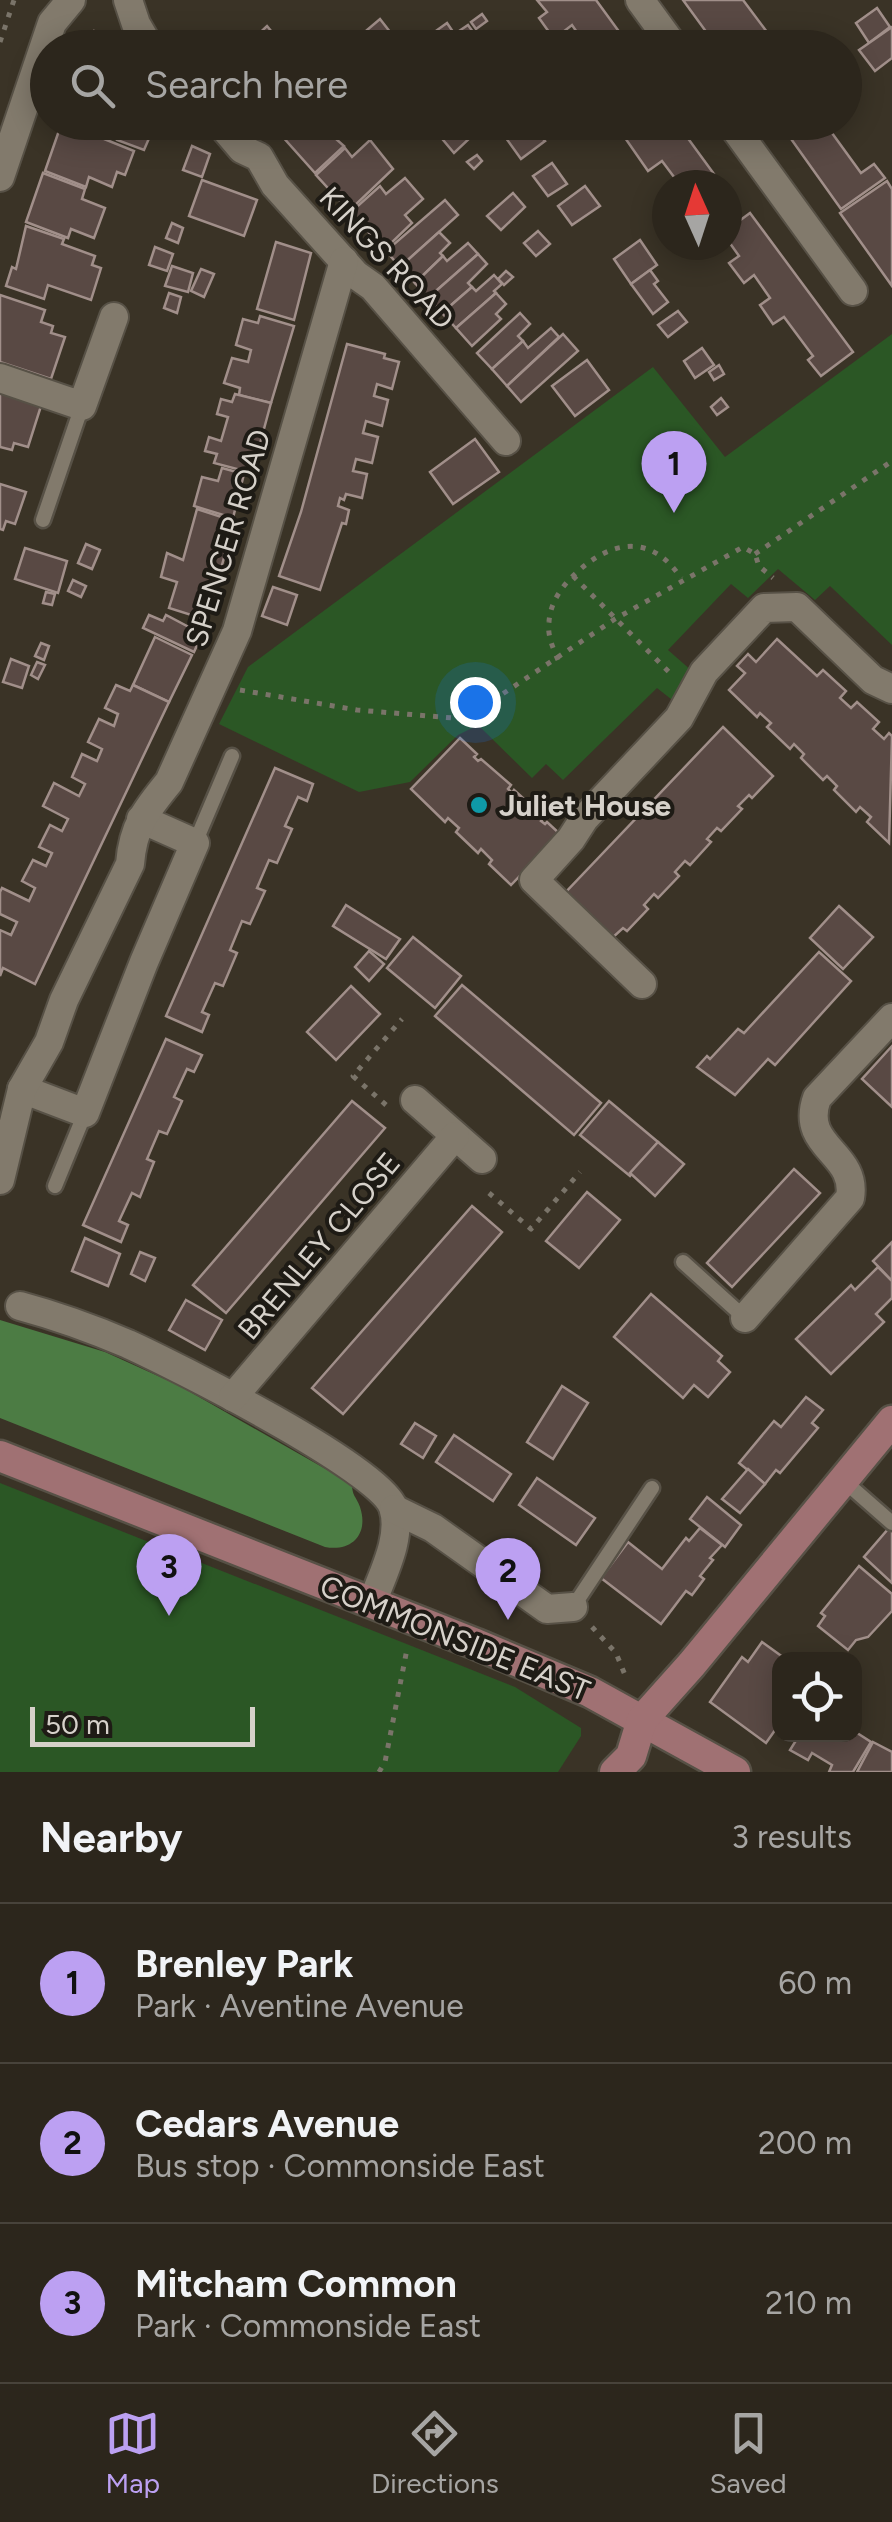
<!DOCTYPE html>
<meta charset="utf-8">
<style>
:root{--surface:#2c261c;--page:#342e25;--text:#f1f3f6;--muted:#a6a5a3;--line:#48433b;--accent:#bca0f2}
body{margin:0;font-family:Figtree,sans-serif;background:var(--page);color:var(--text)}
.controls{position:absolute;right:30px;bottom:30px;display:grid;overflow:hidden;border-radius:20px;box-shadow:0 5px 25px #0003}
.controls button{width:90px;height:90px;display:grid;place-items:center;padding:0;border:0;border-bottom:2px solid var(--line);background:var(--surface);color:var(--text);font:50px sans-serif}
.compass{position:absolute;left:652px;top:170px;width:90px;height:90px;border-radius:50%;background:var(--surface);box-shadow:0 5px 25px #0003;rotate:357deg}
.scale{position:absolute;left:30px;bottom:25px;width:225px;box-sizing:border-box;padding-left:10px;border:5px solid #d6d1ca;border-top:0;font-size:28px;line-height:35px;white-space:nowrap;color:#d6d1ca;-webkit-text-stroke:8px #1e1b15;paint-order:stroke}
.you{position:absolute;left:475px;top:702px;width:35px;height:35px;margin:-25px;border:8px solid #fff;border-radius:50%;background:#1a73e8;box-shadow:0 0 0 15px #1a73e833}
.badge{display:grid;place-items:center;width:65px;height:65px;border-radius:50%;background:var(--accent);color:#111;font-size:32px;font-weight:700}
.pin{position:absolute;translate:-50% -82px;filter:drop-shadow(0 2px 5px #0008)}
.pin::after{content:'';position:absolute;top:52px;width:35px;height:30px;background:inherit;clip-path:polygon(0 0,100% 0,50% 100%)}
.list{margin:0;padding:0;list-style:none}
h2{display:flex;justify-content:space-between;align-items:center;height:130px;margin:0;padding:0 40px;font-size:42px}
h2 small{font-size:32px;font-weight:400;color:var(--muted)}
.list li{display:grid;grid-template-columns:65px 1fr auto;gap:30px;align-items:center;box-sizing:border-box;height:160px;padding:0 40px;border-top:2px solid var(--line)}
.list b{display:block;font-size:38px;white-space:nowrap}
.list p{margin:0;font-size:32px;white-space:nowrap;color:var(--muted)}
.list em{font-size:32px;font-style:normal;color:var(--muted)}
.icon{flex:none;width:55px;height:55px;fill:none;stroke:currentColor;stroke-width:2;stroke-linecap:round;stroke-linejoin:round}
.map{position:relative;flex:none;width:892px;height:1772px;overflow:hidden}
.search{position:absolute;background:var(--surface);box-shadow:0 5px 25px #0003;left:30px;right:30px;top:30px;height:110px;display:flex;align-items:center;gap:25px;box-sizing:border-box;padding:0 35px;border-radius:55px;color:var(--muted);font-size:38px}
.sheet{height:610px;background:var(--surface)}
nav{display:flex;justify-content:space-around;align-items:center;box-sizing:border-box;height:140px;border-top:2px solid var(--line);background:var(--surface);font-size:28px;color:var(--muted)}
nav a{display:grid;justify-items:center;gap:5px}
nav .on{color:var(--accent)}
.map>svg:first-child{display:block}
.green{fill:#2b5725}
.forest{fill:#4c7c44}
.building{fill:#594944;stroke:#a18f8a;stroke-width:2.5}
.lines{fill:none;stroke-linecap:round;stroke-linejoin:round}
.lane-casing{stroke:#575146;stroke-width:19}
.street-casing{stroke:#575146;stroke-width:32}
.secondary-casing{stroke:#575146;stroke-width:35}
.path{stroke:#7a7469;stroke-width:5;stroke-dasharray:5 8;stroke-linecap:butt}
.lane{stroke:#827a6c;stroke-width:14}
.street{stroke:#827a6c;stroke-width:28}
.secondary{stroke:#a07173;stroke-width:30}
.culture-dot{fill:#0f9aa8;stroke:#1e1b15;stroke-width:4}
.labels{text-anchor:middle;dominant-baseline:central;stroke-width:8;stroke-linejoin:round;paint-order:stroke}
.street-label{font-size:30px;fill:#d6d1ca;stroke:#1e1b15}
.poi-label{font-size:30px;font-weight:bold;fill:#d6d1ca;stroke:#1e1b15;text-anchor:start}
</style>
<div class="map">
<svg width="892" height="1772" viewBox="0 0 892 1772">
<rect width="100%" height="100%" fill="#3a3326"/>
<g class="green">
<polygon points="892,334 892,645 830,586 815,600 778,569 748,598 731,584 668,650 692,671 676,703 657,688 563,780 546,764 532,778 478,725 458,735 410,782 359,792 219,724 248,667 653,367 725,457"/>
<polygon points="0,1483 515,1687 581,1728 581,1736 558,1772 0,1772"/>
</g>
<path class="forest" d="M0,1320L105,1352L178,1385L352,1484C352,1496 356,1496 360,1507C369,1534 352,1552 325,1547L0,1418Z"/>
<g class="building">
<polygon points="537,0 596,0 631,48 588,48 572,25 554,39 539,18 547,12"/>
<polygon points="683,0 743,0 767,32 746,48 718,48"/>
<polygon points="877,8 890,27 869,43 856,23"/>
<polygon points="482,14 487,21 476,29 471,22"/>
<polygon points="380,19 394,37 380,48 369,48 360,36"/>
<polygon points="447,23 460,42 452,48 433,48 426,38"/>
<polygon points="468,25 473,32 461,41 456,33"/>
<polygon points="267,26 285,48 227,48 243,34 250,42"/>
<polygon points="892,27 892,58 875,71 859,50"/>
<polygon points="94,31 126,43 129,48 88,48"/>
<polygon points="394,37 402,46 382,48"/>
<polygon points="62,122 134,151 125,175 117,172 112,187 89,177 86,187 45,171"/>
<polygon points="71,122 139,122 153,129 144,150 117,140 119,132 106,127 103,136"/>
<polygon points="269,122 293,122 280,134"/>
<polygon points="297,122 354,122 336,139 344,146 315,173 282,136"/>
<polygon points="453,122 458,122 471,137 454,153 439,135"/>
<polygon points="494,122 524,122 504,136"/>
<polygon points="527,122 545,141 521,159 506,138"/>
<polygon points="614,122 676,122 722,185 680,185 662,161 648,171"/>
<polygon points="779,122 824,122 861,173 874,164 885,178 841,209"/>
<polygon points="370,140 393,169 349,211 316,175 345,148 352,157"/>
<polygon points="192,146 210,154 202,177 183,170"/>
<polygon points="477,155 482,161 474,169 467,162"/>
<polygon points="552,163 567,184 548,196 533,176"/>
<polygon points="43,173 85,189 82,199 105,208 94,238 71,229 68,238 26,222"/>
<polygon points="405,178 423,199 405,215 412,223 384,250 351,212 380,186 386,194"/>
<polygon points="202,180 257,200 244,236 189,216"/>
<polygon points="887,181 892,189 892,286 840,213"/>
<polygon points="585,186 600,206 572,225 558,206"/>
<polygon points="513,193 525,207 501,230 487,216"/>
<polygon points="445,200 458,215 400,267 386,251"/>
<polygon points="750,213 853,352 821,376 808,360 813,356 784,317 773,324 760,305 770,298 754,275 744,283 729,263 739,256 727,239 727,230"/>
<polygon points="172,223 183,228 178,243 166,238"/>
<polygon points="26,226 64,239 62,244 95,256 92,265 101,268 91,300 48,285 44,299 6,286 12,267 16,269"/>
<polygon points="538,231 550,244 536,256 524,243"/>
<polygon points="439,232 450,243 440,253 443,256 415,283 400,267"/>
<polygon points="640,240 657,265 631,284 614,259"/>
<polygon points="276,242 311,253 294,320 257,309"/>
<polygon points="468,243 478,254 428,298 415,283 443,256 447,261"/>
<polygon points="155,247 173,254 167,271 149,265"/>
<polygon points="478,254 487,264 468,283 472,287 442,313 428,298"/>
<polygon points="172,266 193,273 188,292 165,286"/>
<polygon points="201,269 214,274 204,297 191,291"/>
<polygon points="650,270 658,281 654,284 668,302 653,314 631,284"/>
<polygon points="506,271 513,277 504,285 498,279"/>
<polygon points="494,275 502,284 494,291 496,293 456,328 442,313 472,287 476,291"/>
<polygon points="169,293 181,297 177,313 164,308"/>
<polygon points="496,293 506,304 496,314 501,319 472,346 456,328"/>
<polygon points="0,295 45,310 41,322 53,326 51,333 65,337 51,379 0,362"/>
<polygon points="678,311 687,322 668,337 658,325"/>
<polygon points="520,313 530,324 518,336 523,341 492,369 477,353"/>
<polygon points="260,316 294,326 271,403 239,395 240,388 224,383 232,358 248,362 251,350 236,345 243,319 258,323"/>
<polygon points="551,328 559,337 507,386 492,369 523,341 528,348"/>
<polygon points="563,334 578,351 521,402 507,386"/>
<polygon points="347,344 385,354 384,358 399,362 392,389 377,384 374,396 388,400 382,426 366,421 363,433 378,437 372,463 356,459 353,471 367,474 362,498 346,494 344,500 340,498 338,506 349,510 346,524 342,523 320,590 279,576 301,512"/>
<polygon points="702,348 714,365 695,378 684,361"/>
<polygon points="587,360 609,390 575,416 552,386"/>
<polygon points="719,365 724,374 714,380 709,372"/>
<polygon points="0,392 41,406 28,447 14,443 12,450 0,447"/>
<polygon points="235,394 271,403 252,473 214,463 217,454 205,451 209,437 221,441 228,417 217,414 221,399 232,402"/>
<polygon points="721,398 728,407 717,415 711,407"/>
<polygon points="475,439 499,472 453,504 430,472"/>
<polygon points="222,468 244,474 233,518 194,506 202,477 218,481"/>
<polygon points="0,484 26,492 15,524 6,521 3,530 0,529"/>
<polygon points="197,509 234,521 207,620 169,608 177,582 161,577 167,553 183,560"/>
<polygon points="86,544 100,550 92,569 78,563"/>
<polygon points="25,548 67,561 58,593 15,579"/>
<polygon points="73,580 86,586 81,597 68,591"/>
<polygon points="273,587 297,595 287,625 262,616"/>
<polygon points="46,592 55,594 52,605 43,603"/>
<polygon points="149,615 163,621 166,615 202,634 194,652 143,628"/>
<polygon points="155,637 192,655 169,702 133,685"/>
<polygon points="777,639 817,676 823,670 846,691 840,698 851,708 857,702 879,722 873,729 884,739 889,733 892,736 889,843 867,822 871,817 860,807 856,812 834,790 837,786 827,776 823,780 801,758 804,754 794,744 790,749 767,727 771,723 760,713 757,717 729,690 745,673 737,666 748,654 756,662"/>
<polygon points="41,643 49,646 44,660 35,656"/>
<polygon points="11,659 29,666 22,688 3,682"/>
<polygon points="37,662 45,665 38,679 31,675"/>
<polygon points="116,685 130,691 133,685 169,702 35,984 3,968 0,976 0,930 11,935 17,922 0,914 0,892 2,888 29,901 35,888 22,881 33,860 46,866 52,853 39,847 50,825 62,831 68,819 43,806 54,783 79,796 85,784 72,777 82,754 97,761 102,749 88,742 99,719 114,726 118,714 105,708"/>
<polygon points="723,727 773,776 752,798 749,795 738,806 742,809 721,831 717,828 707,839 711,842 690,865 685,861 675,872 679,876 658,898 654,894 644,905 648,909 627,931 623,928 611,939 564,894"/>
<polygon points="460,738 477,754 474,757 478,761 481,759 511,785 508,789 512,793 514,790 544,817 541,821 545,824 547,822 560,834 511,885 489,864 492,860 481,849 478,853 456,832 459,828 448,818 445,822 411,789"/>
<polygon points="275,768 313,784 307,801 298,797 285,826 292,829 277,863 269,860 257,888 265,891 250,924 242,921 230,950 237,953 223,986 215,983 202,1012 209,1015 202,1032 166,1016"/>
<polygon points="346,905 400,939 386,959 333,926"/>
<polygon points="839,906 873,937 843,969 810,938"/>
<polygon points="413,937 461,976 435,1008 387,968"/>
<polygon points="369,951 384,964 369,981 355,967"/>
<polygon points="819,952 851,981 775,1065 768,1059 735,1095 697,1067 707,1056 710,1059 738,1029 744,1033"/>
<polygon points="462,985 601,1103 574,1135 435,1016"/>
<polygon points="351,986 380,1014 336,1060 307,1032"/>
<polygon points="166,1039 202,1055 194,1072 187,1069 174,1097 182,1101 167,1134 159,1131 147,1159 154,1162 140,1197 132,1193 119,1221 128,1225 121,1242 83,1225"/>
<polygon points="892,1046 892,1107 862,1079"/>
<polygon points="352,1101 385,1128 226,1313 193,1285"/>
<polygon points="609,1101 658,1142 630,1176 580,1135"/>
<polygon points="658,1142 684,1164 655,1196 630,1173"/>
<polygon points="794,1169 820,1193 732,1287 707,1263"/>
<polygon points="587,1192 620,1220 579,1268 546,1241"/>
<polygon points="472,1206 502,1232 343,1414 312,1388"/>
<polygon points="85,1238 120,1254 108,1286 72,1271"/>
<polygon points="892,1242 892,1281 873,1261"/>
<polygon points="140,1252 155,1258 145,1281 131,1274"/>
<polygon points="878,1267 892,1281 892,1298 876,1314 884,1322 831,1374 796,1339 851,1285 855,1290"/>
<polygon points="651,1294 722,1356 718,1361 730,1372 708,1397 694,1385 683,1398 614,1337"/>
<polygon points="186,1300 222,1320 205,1350 169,1330"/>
<polygon points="562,1386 588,1403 553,1459 527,1442"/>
<polygon points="806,1397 823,1410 812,1423 818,1428 780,1473 776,1470 765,1484 739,1463 774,1421 781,1427"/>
<polygon points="415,1423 436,1436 423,1458 401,1444"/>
<polygon points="454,1435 511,1474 493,1501 436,1462"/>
<polygon points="748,1469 765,1484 740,1513 722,1499"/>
<polygon points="537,1478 595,1518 576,1545 519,1505"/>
<polygon points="707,1497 741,1525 725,1547 690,1519"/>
<polygon points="700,1528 722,1545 710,1558 713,1560 700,1576 704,1579 692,1595 686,1591 661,1624 601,1578 628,1542 662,1569 686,1538 689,1541"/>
<polygon points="889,1528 892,1529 892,1583 864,1557"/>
<polygon points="859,1566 892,1594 892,1611 868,1637 856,1640 848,1650 818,1626 825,1616 821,1613"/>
<polygon points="762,1642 787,1660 780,1660 780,1723 766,1743 710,1702 742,1657 748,1662"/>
<polygon points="854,1731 871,1742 853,1772 829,1772 832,1765 812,1753 808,1760 790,1750 800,1734 854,1734"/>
<polygon points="873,1742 892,1752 892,1772 857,1772"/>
</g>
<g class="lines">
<g class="lane-casing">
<g id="lane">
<polyline points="43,520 82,406"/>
<polyline points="195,843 232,756"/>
<polyline points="55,1186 85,1113"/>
<polyline points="683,1262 745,1318"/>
<polyline points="843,1480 892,1523"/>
<polyline points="573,1607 652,1488"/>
</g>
</g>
<g class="street-casing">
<g id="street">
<polyline points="128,0 136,24 150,48"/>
<polyline points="640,0 675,48"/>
<polyline points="219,122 242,149 259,157 275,185 356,275 373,287 506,441"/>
<polyline points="730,122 853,291"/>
<polyline points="0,177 52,23 71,0"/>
<polyline points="0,378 82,406 114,317"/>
<polyline points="642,984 534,880 571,839 584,819 679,718 704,672 764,608 797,607 873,680 892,689"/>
<polyline points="22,1089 85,1113 144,962 195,843 141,819"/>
<polyline points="415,1100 482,1159"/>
<path d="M0,1180L22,1089L49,1042L64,1000L130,864C133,826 146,810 169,782L237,631L344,261"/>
<path d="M20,1306C57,1316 93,1329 128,1344C174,1365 379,1468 393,1507C403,1537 382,1575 372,1603"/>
<path d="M745,1318L850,1198C858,1152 799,1148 817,1098L892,1018"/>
<polyline points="233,1397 455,1136"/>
<polyline points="394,1509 433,1528 547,1609 573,1607"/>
</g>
</g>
<g class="secondary-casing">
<g id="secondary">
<polyline points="0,1456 476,1644 590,1692 735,1772"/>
<polyline points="615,1772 631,1756 642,1720 692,1664 892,1421"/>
</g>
</g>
<g class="path">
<polyline points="0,42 14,0"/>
<polyline points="755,554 892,461"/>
<polyline points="573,576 670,673"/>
<path d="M558,660C553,648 547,635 549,622C550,603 562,586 575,574C611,540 651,533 681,578"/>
<polyline points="240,690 357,710 465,719 615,619 743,547 755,554 759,566 773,578"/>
<polyline points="386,1105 353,1076 402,1019"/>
<polyline points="489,1193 531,1229 580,1172"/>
<polyline points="592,1627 616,1653 625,1675"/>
<polyline points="379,1772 385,1762 407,1649"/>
</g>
<use href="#lane" class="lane"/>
<use href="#street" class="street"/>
<use href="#secondary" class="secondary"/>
</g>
<circle class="culture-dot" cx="479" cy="805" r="10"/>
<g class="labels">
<g class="street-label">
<text transform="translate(387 258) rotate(47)">KINGS ROAD</text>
<text transform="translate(228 538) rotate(-73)">SPENCER ROAD</text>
<text transform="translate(319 1246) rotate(-50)">BRENLEY CLOSE</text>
<text transform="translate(455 1638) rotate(22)">COMMONSIDE EAST</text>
</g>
<g class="poi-label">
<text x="499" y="805">Juliet House</text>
</g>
</g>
</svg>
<div class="controls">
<button><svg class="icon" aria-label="locate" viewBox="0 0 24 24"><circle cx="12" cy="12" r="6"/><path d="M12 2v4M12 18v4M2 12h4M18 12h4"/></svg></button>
</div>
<svg class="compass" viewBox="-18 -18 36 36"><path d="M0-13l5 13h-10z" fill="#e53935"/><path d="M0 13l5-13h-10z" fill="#a6a5a3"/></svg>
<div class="scale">50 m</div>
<div class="you"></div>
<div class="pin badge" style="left:674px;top:513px">1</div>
<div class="pin badge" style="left:508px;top:1620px">2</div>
<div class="pin badge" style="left:169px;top:1616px">3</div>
<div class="search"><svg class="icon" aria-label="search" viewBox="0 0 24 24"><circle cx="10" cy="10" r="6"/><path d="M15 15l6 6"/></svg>Search here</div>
</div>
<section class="sheet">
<h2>Nearby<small>3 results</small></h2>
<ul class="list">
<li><span class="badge">1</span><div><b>Brenley Park</b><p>Park · Aventine Avenue</p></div><em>60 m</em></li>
<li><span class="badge">2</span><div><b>Cedars Avenue</b><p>Bus stop · Commonside East</p></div><em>200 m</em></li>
<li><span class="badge">3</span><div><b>Mitcham Common</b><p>Park · Commonside East</p></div><em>210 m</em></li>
</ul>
</section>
<nav>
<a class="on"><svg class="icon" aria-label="map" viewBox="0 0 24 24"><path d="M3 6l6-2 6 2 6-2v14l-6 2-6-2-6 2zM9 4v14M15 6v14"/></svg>Map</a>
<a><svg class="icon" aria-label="directions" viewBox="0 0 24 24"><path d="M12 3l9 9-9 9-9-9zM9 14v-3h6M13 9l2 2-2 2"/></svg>Directions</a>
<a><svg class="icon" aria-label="saved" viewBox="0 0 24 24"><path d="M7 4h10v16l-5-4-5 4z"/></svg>Saved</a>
</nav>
